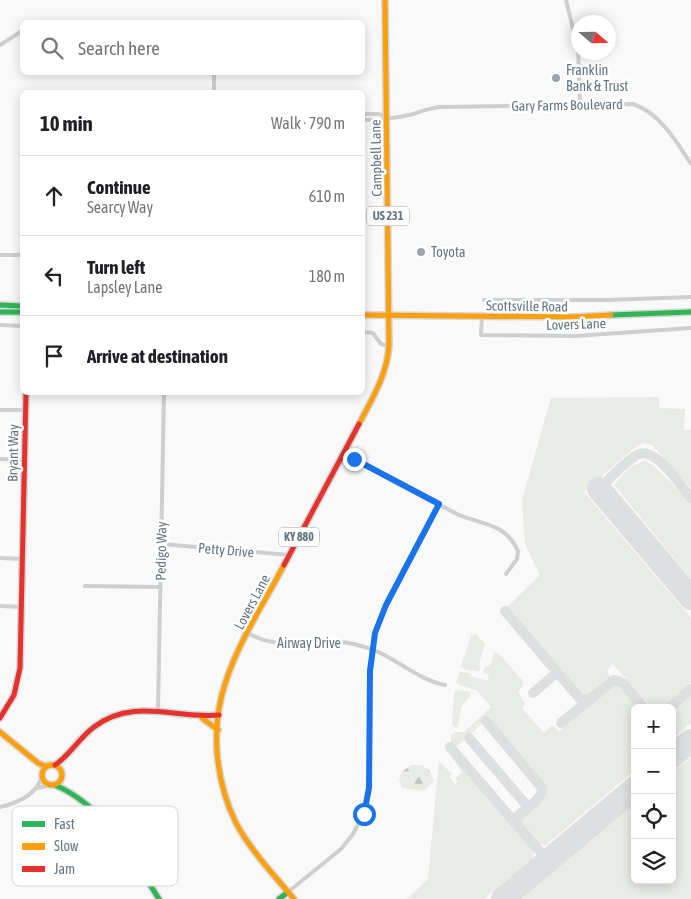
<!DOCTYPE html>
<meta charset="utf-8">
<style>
:root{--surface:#fff;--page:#f2f2f2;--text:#202124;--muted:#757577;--line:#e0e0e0}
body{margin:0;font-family:"Asap Condensed",sans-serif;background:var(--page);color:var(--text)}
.controls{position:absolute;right:15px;bottom:15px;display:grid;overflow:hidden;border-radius:8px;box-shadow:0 2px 12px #0003}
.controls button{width:45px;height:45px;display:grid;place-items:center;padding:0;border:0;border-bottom:1px solid var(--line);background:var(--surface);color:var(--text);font:25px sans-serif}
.compass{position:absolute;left:571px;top:15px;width:45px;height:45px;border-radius:50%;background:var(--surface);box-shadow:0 2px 12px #0003;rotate:110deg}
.stop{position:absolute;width:15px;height:15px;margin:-11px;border:4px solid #1a73e8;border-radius:50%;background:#fff}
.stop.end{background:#1a73e8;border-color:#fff;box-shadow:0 1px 5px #0008}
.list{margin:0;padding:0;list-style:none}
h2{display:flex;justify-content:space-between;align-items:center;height:65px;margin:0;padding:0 20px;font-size:21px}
h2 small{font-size:16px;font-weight:400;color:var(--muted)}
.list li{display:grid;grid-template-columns:32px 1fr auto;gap:15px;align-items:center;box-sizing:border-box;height:80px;padding:0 20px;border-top:1px solid var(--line)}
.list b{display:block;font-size:19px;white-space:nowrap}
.list p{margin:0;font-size:16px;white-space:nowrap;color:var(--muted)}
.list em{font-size:16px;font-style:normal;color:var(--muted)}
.icon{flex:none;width:28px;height:28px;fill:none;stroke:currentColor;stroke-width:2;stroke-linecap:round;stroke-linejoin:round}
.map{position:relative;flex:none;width:691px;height:899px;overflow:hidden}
.search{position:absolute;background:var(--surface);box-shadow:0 2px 12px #0003;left:20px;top:20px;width:345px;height:55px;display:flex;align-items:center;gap:12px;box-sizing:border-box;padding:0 18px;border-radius:8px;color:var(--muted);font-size:19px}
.panel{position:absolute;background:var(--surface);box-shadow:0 2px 12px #0003;left:20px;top:90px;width:345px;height:305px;border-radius:8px}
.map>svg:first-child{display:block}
.grass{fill:#e8ebe6}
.forest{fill:url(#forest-firs)}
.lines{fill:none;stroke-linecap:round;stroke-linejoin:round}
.taxiway{stroke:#dedfe0;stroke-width:10}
.runway{stroke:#dedfe0;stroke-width:24}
.fast-casing{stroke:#d5d6d7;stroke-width:8}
.slow-casing{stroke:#d5d6d7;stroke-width:8}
.jam-casing{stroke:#d5d6d7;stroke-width:8}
.street{stroke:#cecfd0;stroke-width:4}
.fast{stroke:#30b455;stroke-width:5}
.slow{stroke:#ff9f0a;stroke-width:5}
.jam{stroke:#e5322d;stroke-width:5}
.route{stroke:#1a73e8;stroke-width:6}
.poi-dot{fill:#99a4ac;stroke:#fff;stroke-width:2}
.labels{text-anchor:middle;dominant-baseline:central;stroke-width:5;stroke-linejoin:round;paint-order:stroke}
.shield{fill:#fff;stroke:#939fa8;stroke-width:1}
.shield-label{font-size:12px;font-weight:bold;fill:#657683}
.poi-label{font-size:14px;fill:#657683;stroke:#fff;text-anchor:start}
.street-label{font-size:14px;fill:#657683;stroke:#fff}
.key{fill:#fff;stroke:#d1d6da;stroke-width:1}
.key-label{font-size:14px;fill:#657683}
</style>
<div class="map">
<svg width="691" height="899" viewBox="0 0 691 899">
<defs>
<pattern id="forest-firs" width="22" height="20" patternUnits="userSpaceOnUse" patternTransform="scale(1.25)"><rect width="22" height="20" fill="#e8ebe6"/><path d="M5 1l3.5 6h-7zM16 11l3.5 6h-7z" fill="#c0c3c0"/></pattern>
</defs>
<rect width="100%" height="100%" fill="#f9f9f9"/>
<g class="grass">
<path d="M659,397V408L685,409L684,430H691V488L656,449L651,444L643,443L634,448L584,492L691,618V683C680,692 665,711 650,706L613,664L607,670L610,677C604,686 593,698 581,696L507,607L540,575L525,544L522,500L551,398Z"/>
<polygon points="645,460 654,466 691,503 691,579 614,485 629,468"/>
<polygon points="475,633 485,644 479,664 481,667 479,672 472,670 471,672 461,667 471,636"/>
<polygon points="495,652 502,657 524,682 523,686 518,692 525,704 522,708 544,733 552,725 559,731 610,687 615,685 621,687 638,708 635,708 635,770 546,845 537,844 520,822 520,817 543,796 545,791 487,719 455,748 451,742 451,736 454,732 464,732 491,707 476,690 459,685 456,682 460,672 471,673 470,676 488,681 489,675 483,673 483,671 485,666 489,667"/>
<polygon points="458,690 471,692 470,696 461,707 458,727 456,728 452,725 454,692"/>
<polygon points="691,694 691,723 672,739 672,710"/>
<path d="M451,750L532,848L534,853L532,859L484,899H407L428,879L439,761L452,774L449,776L455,784L458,782L455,778L462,772C458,765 450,759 451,750Z"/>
<polygon points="691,757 691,899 522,899 635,804 635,880 672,880 672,773"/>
</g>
<polygon class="forest" points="411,765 422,765 430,771 434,782 424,791 402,788 399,780 402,772"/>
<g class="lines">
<g class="taxiway">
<path d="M599,489C611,478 623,463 637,455C654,444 681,486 691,498"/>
<polyline points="505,611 580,699 590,700"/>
<polyline points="533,693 554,675 558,674"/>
<polyline points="669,708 691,689"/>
<path d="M486,721L542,788C543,801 523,809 516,818L517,825"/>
<polyline points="561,723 614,680 623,683 644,708"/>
<polyline points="469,738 528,807"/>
<polyline points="450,747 548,861"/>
</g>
<g class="runway">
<polyline points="599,489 691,598"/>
<polyline points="672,756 691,741"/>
<polyline points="503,899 635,788"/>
</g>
<g class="fast-casing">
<g id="fast">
<polyline points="0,305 22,306"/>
<polyline points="0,312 22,312"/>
<polyline points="611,315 691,312"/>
<path d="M55,785C105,807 131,855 159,899"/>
<polyline points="279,899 288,892"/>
</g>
</g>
<g class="slow-casing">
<g id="slow">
<polyline points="362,315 575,317 611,315"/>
<path d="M359,424C372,399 387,375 389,346L385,0"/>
<path d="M284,565C264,603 239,641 226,681C210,727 215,780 236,823C251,851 274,875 294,899"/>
<polyline points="202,718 218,730"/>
<polyline points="0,732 38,763 45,766 52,765"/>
<circle cx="52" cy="775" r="10"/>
</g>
</g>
<g class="jam-casing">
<g id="jam">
<polyline points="284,565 359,424"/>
<polyline points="0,718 14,695 20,668 26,392"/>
<path d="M55,765C70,755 79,738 94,727C133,697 176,719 219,715"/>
</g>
</g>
<g class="street">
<polyline points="566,0 578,49 580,104"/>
<polyline points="0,45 22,31"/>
<polyline points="214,92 214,72"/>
<polyline points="362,114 379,114 387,117"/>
<path d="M362,120C375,120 397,118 409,115C420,112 429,108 440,107L633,104C659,112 677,142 691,164"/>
<polyline points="0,255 22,255"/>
<polyline points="484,300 608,300 691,297"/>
<polyline points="482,316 481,335 575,336 691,328"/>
<polyline points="0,325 22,326"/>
<polyline points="362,332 373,333 381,344 389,346"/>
<polyline points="0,410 26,410"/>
<path d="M343,454L457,514C481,525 505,522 518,551L517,559L506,574"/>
<polyline points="0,459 25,460"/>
<polyline points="161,544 290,555"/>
<polyline points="0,558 22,559"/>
<polyline points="85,586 160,587"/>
<polyline points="0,606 22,607"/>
<path d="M248,633C272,647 293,643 319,642C333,641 348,642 361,646C392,653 414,679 445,685"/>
<polyline points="158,710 164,392"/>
<polyline points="37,788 52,785"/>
<path d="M0,807C18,803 36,795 42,777"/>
<polyline points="288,892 341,849 353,834 364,813 369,789 369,671 375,633 386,605 439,505"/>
</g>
<use href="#fast" class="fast"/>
<use href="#slow" class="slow"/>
<use href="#jam" class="jam"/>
</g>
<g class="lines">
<polyline class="route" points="354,459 439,504 386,605 375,633 370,671 369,788 364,814"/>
</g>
<g class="poi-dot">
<circle cx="556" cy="78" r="5"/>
<circle cx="421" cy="252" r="5"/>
</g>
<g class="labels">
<g class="shield">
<rect x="367" y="206.5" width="42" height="19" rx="4"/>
<rect x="279" y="527.5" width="40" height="19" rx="4"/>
</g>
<g class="shield-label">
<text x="388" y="216">US 231</text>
<text x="299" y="537">KY 880</text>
</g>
<g class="poi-label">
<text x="566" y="70">Franklin<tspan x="566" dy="16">Bank &amp; Trust</tspan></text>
<text x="431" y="252">Toyota</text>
</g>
<g class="street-label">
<text transform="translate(567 105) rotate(-1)">Gary Farms Boulevard</text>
<text transform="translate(376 158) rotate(-91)">Campbell Lane</text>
<text transform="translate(527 306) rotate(1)">Scottsville Road</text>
<text transform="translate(576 324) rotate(-2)">Lovers Lane</text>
<text transform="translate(13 453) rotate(-89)">Bryant Way</text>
<text transform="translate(226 550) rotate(5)">Petty Drive</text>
<text transform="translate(161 551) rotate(-89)">Pedigo Way</text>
<text transform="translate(252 602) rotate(-62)">Lovers Lane</text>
<text x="309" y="643">Airway Drive</text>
</g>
</g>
<rect x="12" y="806" width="166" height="80" rx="8" class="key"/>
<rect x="22" y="821" width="23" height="6" fill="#30b455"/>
<rect x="22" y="843" width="23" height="7" fill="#ff9f0a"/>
<rect x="22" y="866" width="23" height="6" fill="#e5322d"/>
<g class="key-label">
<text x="54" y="829">Fast</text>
<text x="54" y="851">Slow</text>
<text x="54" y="874">Jam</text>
</g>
</svg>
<div class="controls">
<button>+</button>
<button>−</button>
<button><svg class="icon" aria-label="locate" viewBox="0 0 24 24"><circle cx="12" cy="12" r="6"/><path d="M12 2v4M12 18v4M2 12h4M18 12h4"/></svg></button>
<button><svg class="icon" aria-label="layers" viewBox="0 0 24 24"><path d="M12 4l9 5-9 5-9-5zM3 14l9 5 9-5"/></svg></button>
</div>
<svg class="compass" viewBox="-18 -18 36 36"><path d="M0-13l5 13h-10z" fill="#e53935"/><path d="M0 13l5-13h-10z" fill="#757577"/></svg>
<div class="stop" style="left:364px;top:814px"></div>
<div class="stop end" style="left:354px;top:459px"></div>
<div class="search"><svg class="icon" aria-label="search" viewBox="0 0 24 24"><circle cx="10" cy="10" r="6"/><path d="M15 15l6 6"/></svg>Search here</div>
<section class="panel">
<h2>10 min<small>Walk · 790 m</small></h2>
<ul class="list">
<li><svg class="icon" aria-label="ahead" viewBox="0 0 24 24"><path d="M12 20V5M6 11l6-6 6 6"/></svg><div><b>Continue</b><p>Searcy Way</p></div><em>610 m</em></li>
<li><svg class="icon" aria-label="left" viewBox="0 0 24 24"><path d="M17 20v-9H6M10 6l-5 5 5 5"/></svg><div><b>Turn left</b><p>Lapsley Lane</p></div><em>180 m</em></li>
<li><svg class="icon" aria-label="arrive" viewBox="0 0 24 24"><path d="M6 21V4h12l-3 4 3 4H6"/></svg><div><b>Arrive at destination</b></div></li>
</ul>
</section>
</div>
